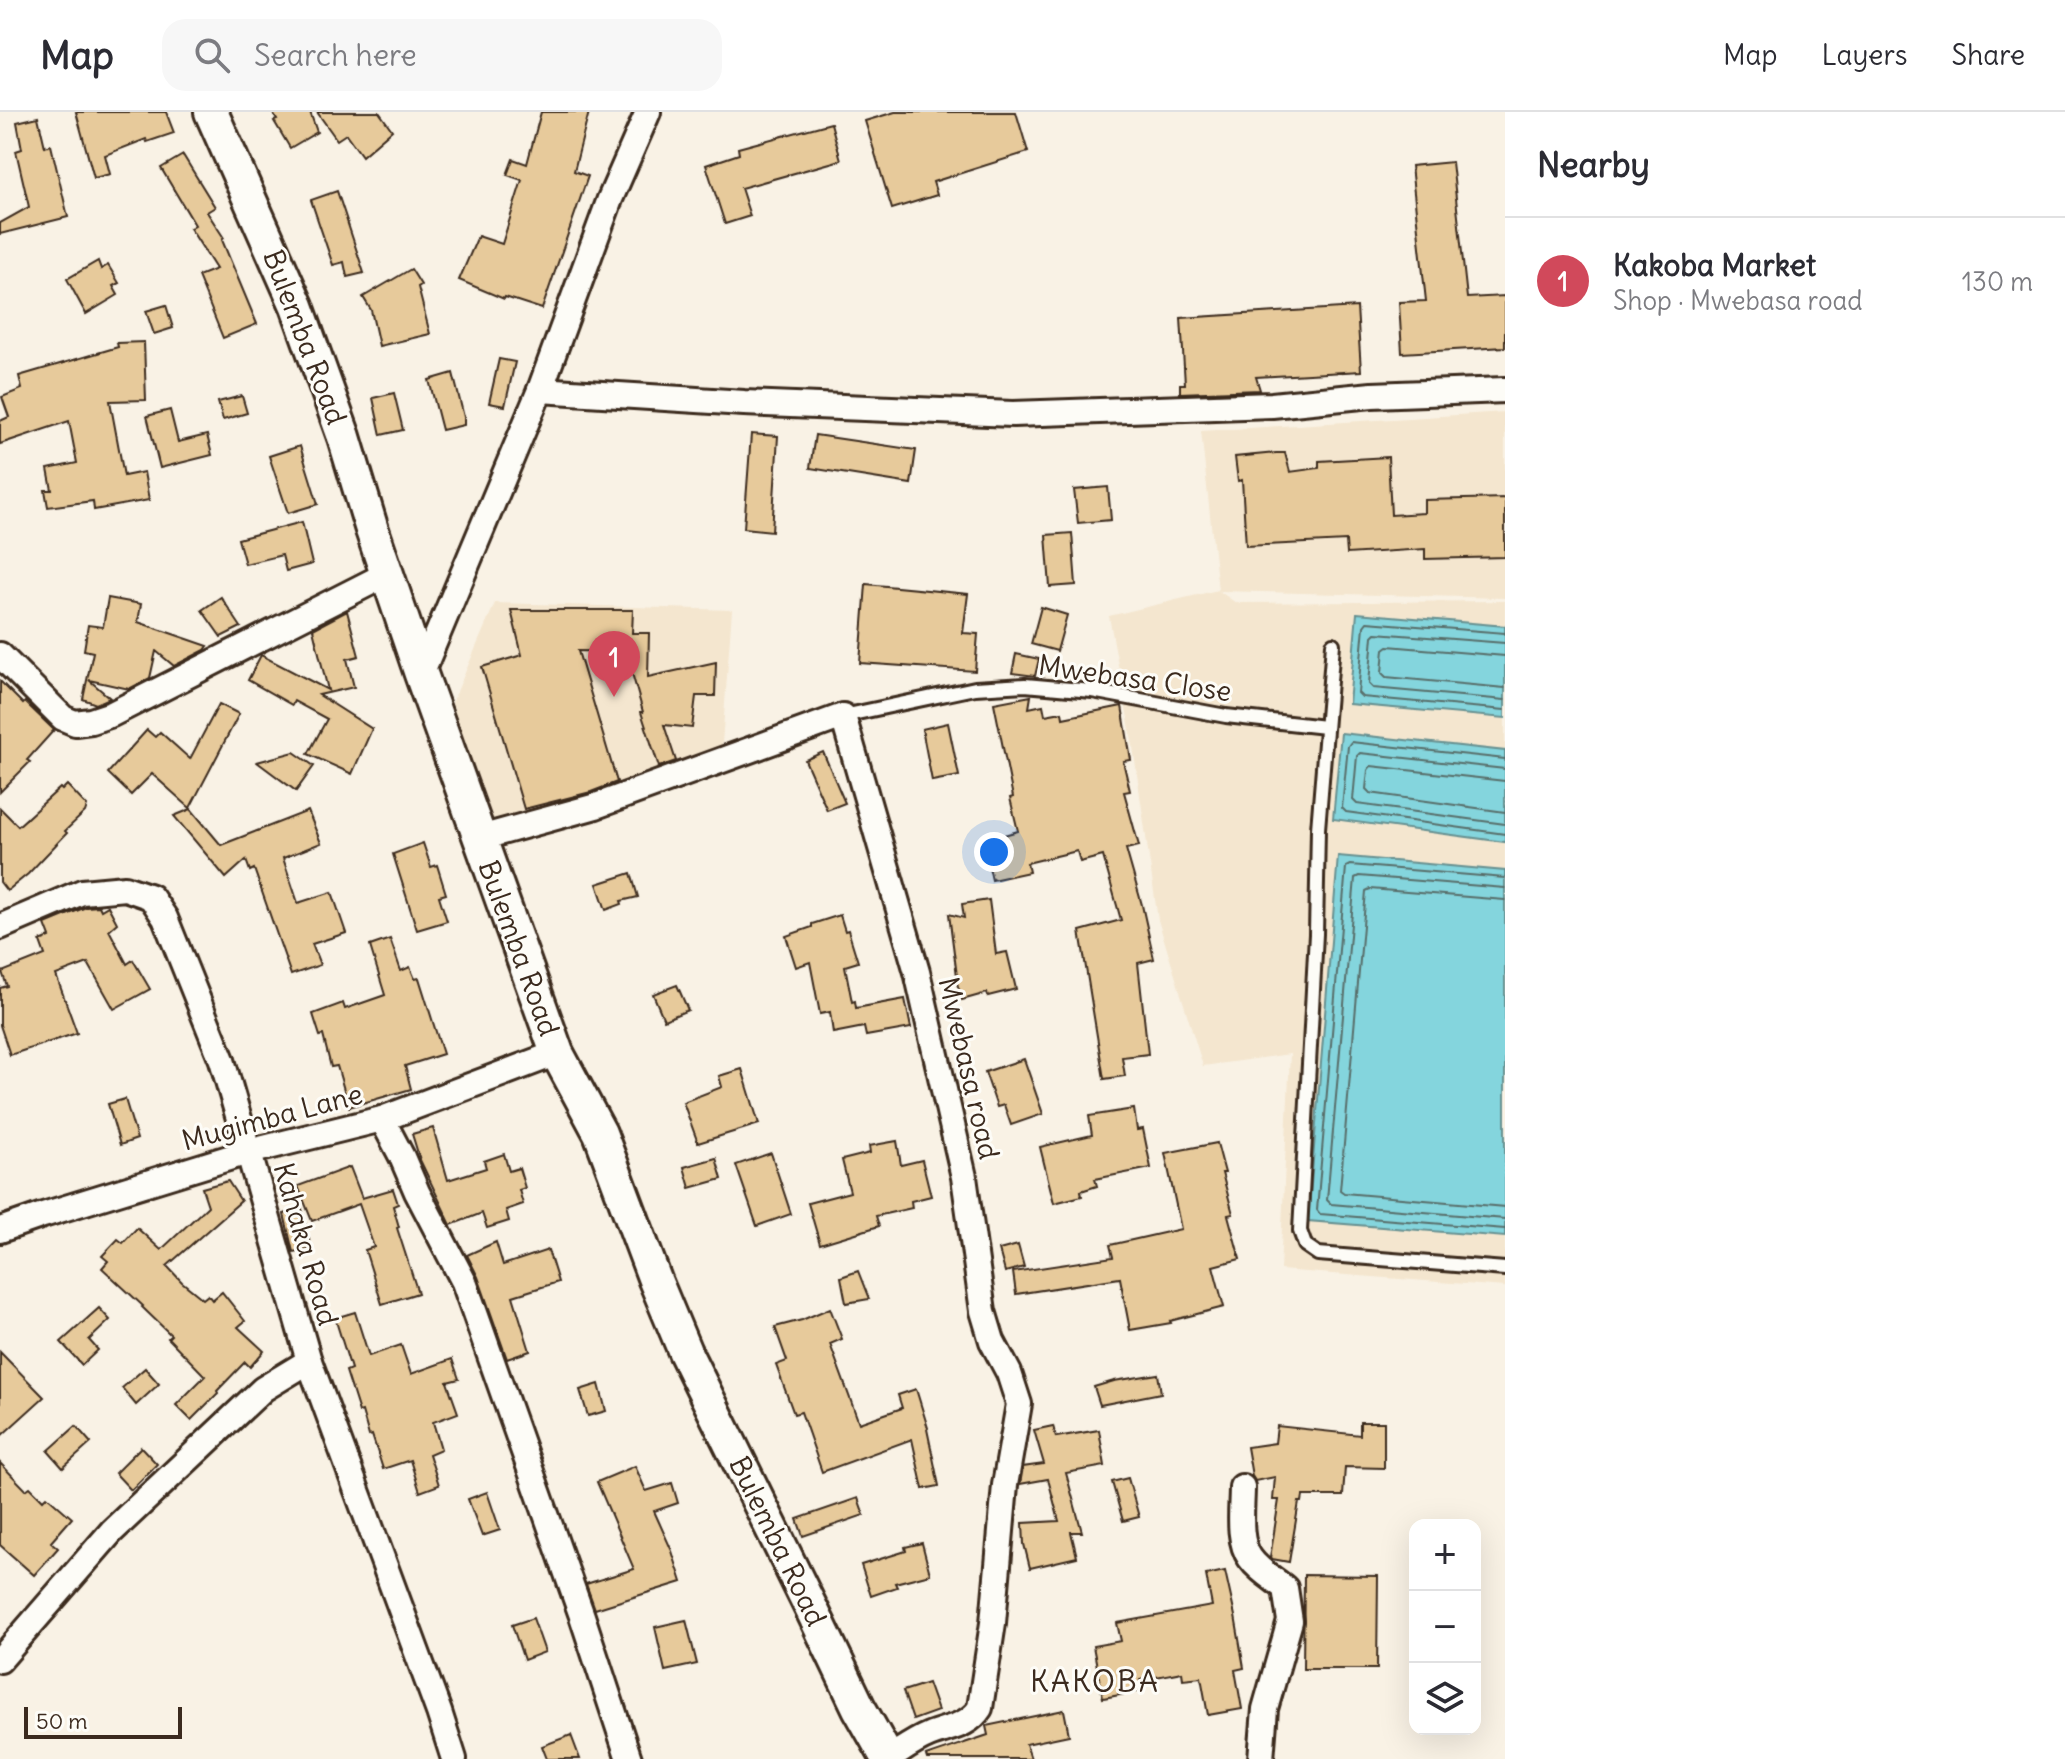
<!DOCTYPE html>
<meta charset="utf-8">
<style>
:root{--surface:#fff;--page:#f7f7f7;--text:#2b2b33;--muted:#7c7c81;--line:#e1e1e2;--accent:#d1495b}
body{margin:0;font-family:Delius,sans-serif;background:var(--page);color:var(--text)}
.controls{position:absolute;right:24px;bottom:24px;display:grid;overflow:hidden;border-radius:16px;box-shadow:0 8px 32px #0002}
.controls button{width:72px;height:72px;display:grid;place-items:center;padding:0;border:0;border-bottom:2px solid var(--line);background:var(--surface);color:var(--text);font:40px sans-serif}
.scale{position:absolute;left:24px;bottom:20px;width:158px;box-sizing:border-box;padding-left:8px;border:4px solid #3b2a1e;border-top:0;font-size:22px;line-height:28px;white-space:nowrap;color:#3b2a1e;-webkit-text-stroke:6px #fdfcf7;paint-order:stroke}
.you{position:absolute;left:994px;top:740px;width:28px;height:28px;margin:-20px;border:6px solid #fff;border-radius:50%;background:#1a73e8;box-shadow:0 0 0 12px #1a73e833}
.badge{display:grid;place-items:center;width:52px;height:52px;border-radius:50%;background:var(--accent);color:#fff;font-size:26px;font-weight:700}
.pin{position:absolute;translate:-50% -66px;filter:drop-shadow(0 2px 4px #0008)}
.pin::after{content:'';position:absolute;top:42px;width:28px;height:24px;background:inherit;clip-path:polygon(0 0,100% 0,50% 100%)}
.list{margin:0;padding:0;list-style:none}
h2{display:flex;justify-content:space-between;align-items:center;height:104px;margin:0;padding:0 32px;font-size:34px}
h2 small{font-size:26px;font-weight:400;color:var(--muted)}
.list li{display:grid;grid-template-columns:52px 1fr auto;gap:24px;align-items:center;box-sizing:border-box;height:128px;padding:0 32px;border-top:2px solid var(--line)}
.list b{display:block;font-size:30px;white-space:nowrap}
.list p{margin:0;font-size:26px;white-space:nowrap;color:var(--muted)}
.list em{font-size:26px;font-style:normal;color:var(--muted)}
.icon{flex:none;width:44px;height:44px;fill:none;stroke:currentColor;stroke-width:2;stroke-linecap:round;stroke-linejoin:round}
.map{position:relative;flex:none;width:1505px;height:1647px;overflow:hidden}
header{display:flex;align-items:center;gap:48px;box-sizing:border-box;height:112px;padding:0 40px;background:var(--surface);border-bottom:2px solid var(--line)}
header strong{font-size:38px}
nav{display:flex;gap:44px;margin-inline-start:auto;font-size:28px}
.search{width:560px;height:72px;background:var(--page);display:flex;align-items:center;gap:20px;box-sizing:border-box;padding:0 28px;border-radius:24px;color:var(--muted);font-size:30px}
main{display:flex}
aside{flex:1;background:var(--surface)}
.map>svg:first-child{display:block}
.built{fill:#f4e6cf}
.water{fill:#84d5dd;stroke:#679191;stroke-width:2}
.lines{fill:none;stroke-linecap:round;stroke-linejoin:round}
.shore{stroke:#586e6a;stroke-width:2}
.building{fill:#e7ca9b;stroke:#3b2a1e;stroke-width:2}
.service-casing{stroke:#3b2a1e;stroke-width:18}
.minor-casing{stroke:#3b2a1e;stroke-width:30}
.secondary-casing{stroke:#3b2a1e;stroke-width:38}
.service{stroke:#fdfcf7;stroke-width:12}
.minor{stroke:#fdfcf7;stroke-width:24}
.secondary{stroke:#fdfcf7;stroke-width:32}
.labels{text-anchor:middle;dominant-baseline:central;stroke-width:6;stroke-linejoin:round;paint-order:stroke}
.street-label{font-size:28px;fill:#3b2a1e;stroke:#fdfcf7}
.neighbourhood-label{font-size:30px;letter-spacing:2px;fill:#3b2a1e;stroke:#fdfcf7}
</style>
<header>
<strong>Map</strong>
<div class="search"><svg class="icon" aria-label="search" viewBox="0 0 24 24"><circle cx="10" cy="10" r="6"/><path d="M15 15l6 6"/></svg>Search here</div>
<nav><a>Map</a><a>Layers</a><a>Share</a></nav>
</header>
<main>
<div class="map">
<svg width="1505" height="1647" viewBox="0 0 1505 1647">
<rect width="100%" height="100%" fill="#f9f2e5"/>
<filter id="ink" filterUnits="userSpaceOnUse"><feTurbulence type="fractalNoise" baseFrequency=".0125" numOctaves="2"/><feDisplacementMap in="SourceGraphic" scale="16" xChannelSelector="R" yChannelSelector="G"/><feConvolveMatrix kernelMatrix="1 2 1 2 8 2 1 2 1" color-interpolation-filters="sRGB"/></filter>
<g filter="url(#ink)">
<g class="built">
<polygon points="1505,300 1505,486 1219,479 1236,491 1505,489 1505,1175 1280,1158 1290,942 1203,954 1158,808 1132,628 1109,504 1218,478 1201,319"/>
<polygon points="495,491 732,498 720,658 498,736 452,591"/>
</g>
<g class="water">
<polygon points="1357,501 1505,514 1505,606 1349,592"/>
<polygon points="1341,621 1505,639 1505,730 1333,707"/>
<polygon points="1338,744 1505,759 1505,1125 1308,1109"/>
</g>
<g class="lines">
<g class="shore">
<polyline points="1505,521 1367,510 1364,514 1358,581 1362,585 1505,598"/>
<polyline points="1505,531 1376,521 1373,524 1369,572 1373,576 1505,588"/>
<polyline points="1505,544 1388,534 1384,537 1382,561 1386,565 1505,576"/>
<polyline points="1505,647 1351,630 1348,634 1342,696 1346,700 1505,722"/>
<polyline points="1505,657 1360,641 1357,644 1353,688 1357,692 1505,712"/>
<polyline points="1505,669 1371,654 1368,658 1366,677 1370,681 1505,700"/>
<polyline points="1505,766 1350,753 1346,755 1317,1098 1320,1102 1505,1117"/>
<polyline points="1505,776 1359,764 1355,766 1327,1088 1331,1092 1505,1107"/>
<polyline points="1505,788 1370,777 1366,779 1340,1078 1344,1081 1505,1095"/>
</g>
</g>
<g class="building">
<polygon points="76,0 166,0 174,21 147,30 146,27 105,43 110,62 94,66"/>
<polygon points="272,0 310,0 317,20 290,36 274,9 277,8"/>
<polygon points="317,0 379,0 392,18 362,44 346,22 337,28"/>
<polygon points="541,0 589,0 574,59 588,64 542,197 505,185 504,187 459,168 478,124 502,132 522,68 507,63 513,47 527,52"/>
<polygon points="895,0 1016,0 1028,40 933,70 937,83 892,97 865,9"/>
<polygon points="38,5 45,35 51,33 68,105 0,122 0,111 29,95 16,39 22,37 17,10"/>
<polygon points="831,11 841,48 741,76 750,104 725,112 706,53 739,42 738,36"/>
<polygon points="183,43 215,95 207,100 224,126 222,128 257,212 223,226 198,164 216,157 190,116 195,113 161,56"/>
<polygon points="1452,50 1467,186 1505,184 1505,235 1402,241 1399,190 1426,189 1411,54"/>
<polygon points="337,79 345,103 364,161 347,165 344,150 333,153 311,88"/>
<polygon points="98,149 101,157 108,153 119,171 113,174 118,183 86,202 67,167"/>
<polygon points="411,157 421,173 418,175 430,222 379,234 371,198 363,185"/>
<polygon points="166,193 173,216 154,222 146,199"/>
<polygon points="1357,195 1361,259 1256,265 1260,278 1180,281 1180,272 1185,272 1181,206"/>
<polygon points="144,230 146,288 110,289 124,364 144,360 149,388 94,398 93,389 48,395 45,378 52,378 48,357 77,351 69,309 0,332 0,309 9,305 2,285 22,277 19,264 118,235 117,231"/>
<polygon points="499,247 515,250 505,294 489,291"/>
<polygon points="453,261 464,305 464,313 442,318 429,268"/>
<polygon points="394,281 403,318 381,323 373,286"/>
<polygon points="242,284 247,301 223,308 218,290"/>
<polygon points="170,298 178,330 207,323 212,343 160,356 147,304"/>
<polygon points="751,322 778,324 772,419 744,416"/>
<polygon points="815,323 916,338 911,372 810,356"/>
<polygon points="300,334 318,392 288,401 269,344"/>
<polygon points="1276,341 1285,341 1290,360 1319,356 1319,349 1388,345 1391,403 1424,401 1424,388 1505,386 1505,445 1425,447 1425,437 1347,442 1346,429 1246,434 1242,368 1238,369 1235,345"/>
<polygon points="1108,375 1111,408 1078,411 1074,378"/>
<polygon points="302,410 312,452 286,459 282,443 245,452 238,427"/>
<polygon points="1072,421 1076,473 1050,475 1046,423"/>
<polygon points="866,472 968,482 963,521 978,522 975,559 860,551"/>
<polygon points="221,485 241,515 221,525 202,498"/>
<polygon points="108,486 141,492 138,510 208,534 205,538 174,554 156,539 150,566 129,577 89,568 110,586 96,592 83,587 93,540 84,538 88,513 103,515"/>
<polygon points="1041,495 1067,503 1057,539 1031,532"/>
<polygon points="511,498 633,498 632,521 649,521 648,565 716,550 715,584 696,584 692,616 664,613 676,649 659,655 641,600 643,600 626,540 578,539 617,670 591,680 524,697 482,555 522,543"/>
<polygon points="347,499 359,544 347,547 354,575 319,583 372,617 352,662 308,642 327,607 294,589 292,593 248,568 261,543 328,578 313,517"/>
<polygon points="1016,542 1039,547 1035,564 1012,561"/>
<polygon points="0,569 23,592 25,590 54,618 27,648 30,650 0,680"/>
<polygon points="1031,584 1029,596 1043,593 1045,603 1062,600 1063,606 1122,594 1131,648 1123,649 1130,679 1124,680 1139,734 1126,737 1142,793 1154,847 1138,851 1148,942 1122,945 1125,964 1104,967 1080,819 1121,808 1103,744 1080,750 1077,739 1027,751 1029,760 992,768 987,746 1002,743 997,725 1018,719 1010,686 1013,685 994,591"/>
<polygon points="219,592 239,602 190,696 152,662 131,683 108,661 147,618 155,625 160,620 190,647"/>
<polygon points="948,611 959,664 932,669 922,617"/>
<polygon points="294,640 314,654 296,679 257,650"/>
<polygon points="823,640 845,691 827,698 805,648"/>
<polygon points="67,673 87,694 85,700 65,719 67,721 28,762 7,779 0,770 0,696 18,714 60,676 62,678"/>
<polygon points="191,697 221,733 308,699 321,731 283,746 298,791 332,780 346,821 312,832 320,853 291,863 254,757 250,759 246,748 226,766 174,704"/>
<polygon points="423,731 431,755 437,753 446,782 439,784 447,809 417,818 393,742"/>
<polygon points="631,761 638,785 621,789 622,792 606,798 597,772"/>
<polygon points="989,788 996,842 1007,840 1016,877 988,884 987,881 962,888 955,864 957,864 949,802 964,806 962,792"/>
<polygon points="99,794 101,798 108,794 117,811 109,818 127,852 133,848 150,877 114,897 88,851 56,863 77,921 10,943 0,913 0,876 7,874 2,860 45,843 40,829 50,825 45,812 86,795"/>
<polygon points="840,803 845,819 848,818 858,850 845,854 852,890 855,889 856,896 905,887 911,916 866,924 864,915 833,921 830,900 820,902 810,850 796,855 786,824 812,815 812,812"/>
<polygon points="390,827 401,859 410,855 415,867 419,866 443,942 405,954 411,977 349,995 337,954 331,955 323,923 320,924 313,902 343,891 345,897 385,883 370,834"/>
<polygon points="677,873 688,898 664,908 653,882"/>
<polygon points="1024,947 1043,1002 1011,1013 1004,993 997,995 985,960"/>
<polygon points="742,957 759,1012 698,1031 683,990 722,975 719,964"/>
<polygon points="125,987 137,1027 120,1033 108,992"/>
<polygon points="1134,997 1137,1018 1143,1017 1151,1056 1095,1067 1097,1074 1081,1079 1082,1084 1054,1091 1040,1035 1092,1023 1089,1004"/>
<polygon points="433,1016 448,1068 486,1056 484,1049 504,1042 509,1059 519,1056 525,1076 519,1078 523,1092 506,1098 509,1109 487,1116 482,1101 451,1113 420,1048 412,1022"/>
<polygon points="897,1029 901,1053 922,1048 931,1084 911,1089 912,1096 876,1104 879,1114 820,1132 808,1091 850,1080 842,1048 870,1041 869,1034"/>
<polygon points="1217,1031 1225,1061 1222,1061 1233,1102 1228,1103 1240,1147 1213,1154 1224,1195 1170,1209 1171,1211 1130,1218 1120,1166 1016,1182 1013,1160 1113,1145 1110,1133 1181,1117 1165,1041"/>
<polygon points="771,1041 791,1102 757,1114 736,1053"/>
<polygon points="716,1046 722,1067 690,1076 684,1055"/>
<polygon points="350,1055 362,1086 393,1077 398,1092 393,1094 399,1115 397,1116 418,1181 382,1192 365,1138 374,1135 359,1092 312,1109 298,1074"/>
<polygon points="228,1069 241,1089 167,1154 182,1170 203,1187 208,1183 212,1188 222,1180 245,1209 238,1215 264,1239 250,1255 245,1250 217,1279 218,1281 191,1308 176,1293 205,1264 168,1226 171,1223 142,1195 143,1194 102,1156 108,1149 102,1144 118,1127 123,1131 137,1116 161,1138 208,1094 202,1076"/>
<polygon points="302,1097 311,1136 293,1140 284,1102"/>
<polygon points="496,1130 503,1153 548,1138 558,1170 513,1184 530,1239 507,1247 478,1165 467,1143"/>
<polygon points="1018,1133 1024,1155 1005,1160 999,1138"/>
<polygon points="858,1159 869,1187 846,1191 841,1165"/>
<polygon points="99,1196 110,1208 89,1228 98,1238 82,1253 61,1230"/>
<polygon points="830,1196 842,1227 830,1232 859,1311 902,1296 898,1283 916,1277 928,1316 927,1317 939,1374 923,1377 912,1327 822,1360 801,1300 794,1302 776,1253 787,1249 775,1215 802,1208"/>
<polygon points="355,1200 369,1244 401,1233 411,1262 452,1247 459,1267 447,1270 458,1301 433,1310 441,1337 429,1342 439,1373 420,1380 410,1348 383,1357 372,1323 369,1324 362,1299 359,1300 346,1259 351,1257 335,1206"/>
<polygon points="0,1240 44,1285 0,1325"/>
<polygon points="145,1256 159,1272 136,1293 122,1276"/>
<polygon points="1158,1262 1161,1281 1100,1293 1094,1275 1114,1269"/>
<polygon points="599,1272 606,1299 588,1304 580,1278"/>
<polygon points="1360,1310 1384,1310 1384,1356 1345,1355 1343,1384 1303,1384 1302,1390 1299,1390 1289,1450 1272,1447 1270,1446 1279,1388 1273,1388 1275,1365 1255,1369 1252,1364 1247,1335 1275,1331 1277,1314 1360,1323"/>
<polygon points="76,1314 91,1331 63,1356 48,1339"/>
<polygon points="1053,1314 1056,1325 1099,1318 1105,1354 1066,1361 1082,1420 1071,1420 1077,1445 1030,1456 1024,1432 1023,1411 1059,1409 1048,1367 1020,1372 1023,1355 1044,1352 1034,1318"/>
<polygon points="141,1335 157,1352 131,1378 115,1361"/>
<polygon points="0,1351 26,1378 30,1375 43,1388 47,1384 72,1406 51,1430 58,1436 34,1463 0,1433"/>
<polygon points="635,1354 646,1379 672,1371 678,1391 654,1399 672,1439 682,1470 595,1497 586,1472 634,1457 597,1370"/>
<polygon points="1128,1366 1139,1405 1123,1409 1112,1370"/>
<polygon points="487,1380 500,1418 482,1424 468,1387"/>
<polygon points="858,1386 864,1403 803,1424 797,1407"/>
<polygon points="922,1431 930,1462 895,1471 897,1475 871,1484 861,1453 906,1439 905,1435"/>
<polygon points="1225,1459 1235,1504 1244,1556 1235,1558 1242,1597 1208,1603 1201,1565 1183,1567 1182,1560 1140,1568 1142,1579 1103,1586 1093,1534 1121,1529 1117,1511 1212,1494 1206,1463"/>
<polygon points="1304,1463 1378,1464 1377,1557 1303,1557"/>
<polygon points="533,1506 545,1540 524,1548 512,1513"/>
<polygon points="686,1508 697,1552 665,1559 655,1515"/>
<polygon points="928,1571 938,1599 913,1608 903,1579"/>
<polygon points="1064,1598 1069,1623 1026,1632 1031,1647 927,1647 926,1644 988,1623 986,1614"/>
<polygon points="571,1623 580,1647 547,1647 542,1634"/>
</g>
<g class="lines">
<g class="service-casing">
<g id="service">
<polyline points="1333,532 1318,717 1316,822 1300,1119 1305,1133 1318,1142 1505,1157"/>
<polyline points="843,604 975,576 1025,573 1092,579 1226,604 1325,615"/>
</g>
</g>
<g class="minor-casing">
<g id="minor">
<polyline points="540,278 744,291 1013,302 1272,293 1372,283 1505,278"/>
<polyline points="0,543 63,606 75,611 91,609 112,602 387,462"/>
<polyline points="421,562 540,278 610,87 648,0"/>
<path d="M480,726L596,694L843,604L917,860L964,1065L983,1199L992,1229L1009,1261L1019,1292L1005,1373L993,1511L980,1596C968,1615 948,1615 929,1623C914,1629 901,1639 888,1647"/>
<polyline points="0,815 82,780 125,776 151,785 165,806 222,948 309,1249 439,1600 454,1647"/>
<polyline points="382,1007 402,1045 417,1080 464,1170 582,1504 629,1647"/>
<polyline points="0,1118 43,1103 248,1040 382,1007 557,941"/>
<path d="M1242,1375C1242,1396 1237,1428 1250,1446C1259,1459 1274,1467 1285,1476L1290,1509L1265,1597L1261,1647"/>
<polyline points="0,1548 112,1419 263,1277 309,1249"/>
</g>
</g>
<g class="secondary-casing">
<polyline id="secondary" points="211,0 297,194 344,325 372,418 421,562 557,941 600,1021 655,1168 685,1240 813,1500 859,1596 888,1647"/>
</g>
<use href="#service" class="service"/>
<use href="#minor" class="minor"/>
<use href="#secondary" class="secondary"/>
</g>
</g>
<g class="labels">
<g class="street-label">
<text transform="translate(305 225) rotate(69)">Bulemba Road</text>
<text transform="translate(1135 566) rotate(8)">Mwebasa Close</text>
<text transform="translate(519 836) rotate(70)">Bulemba Road</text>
<text transform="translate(969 956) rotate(77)">Mwebasa road</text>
<text transform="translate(272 1005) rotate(-15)">Mugimba Lane</text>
<text transform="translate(306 1132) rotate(74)">Kahaka Road</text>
<text transform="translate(778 1429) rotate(64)">Bulemba Road</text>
</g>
<g class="neighbourhood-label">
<text x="1095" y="1569">KAKOBA</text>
</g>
</g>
</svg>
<div class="controls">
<button>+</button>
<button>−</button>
<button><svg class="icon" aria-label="layers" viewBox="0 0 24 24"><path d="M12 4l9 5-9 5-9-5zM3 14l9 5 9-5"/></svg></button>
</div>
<div class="scale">50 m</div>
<div class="you"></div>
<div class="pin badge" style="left:614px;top:585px">1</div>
</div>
<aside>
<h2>Nearby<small></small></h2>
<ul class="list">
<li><span class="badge">1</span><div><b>Kakoba Market</b><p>Shop · Mwebasa road</p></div><em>130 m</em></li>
</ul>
</aside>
</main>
